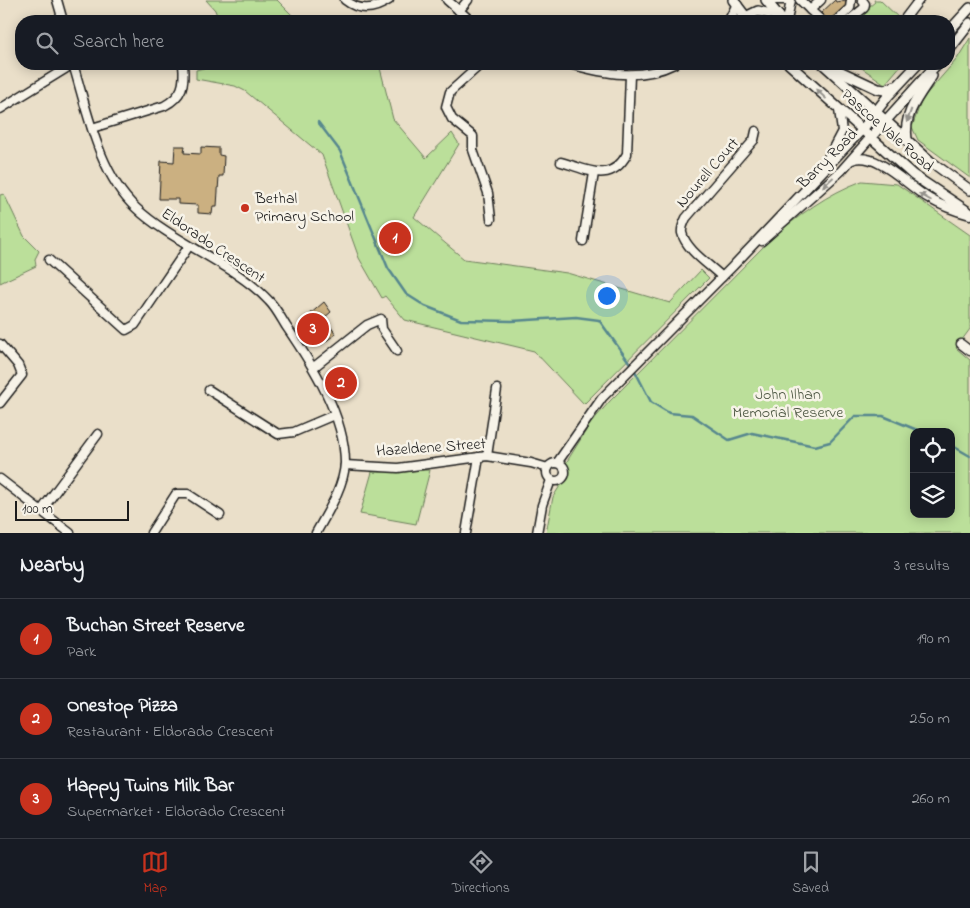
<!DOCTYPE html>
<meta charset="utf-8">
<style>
:root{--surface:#171b24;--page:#20242c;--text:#f1f3f6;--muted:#9ea1a6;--line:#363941;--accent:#c8321e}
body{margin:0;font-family:"Indie Flower",sans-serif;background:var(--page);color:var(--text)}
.controls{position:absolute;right:15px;bottom:15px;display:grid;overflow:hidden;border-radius:10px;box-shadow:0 2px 12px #0003}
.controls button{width:45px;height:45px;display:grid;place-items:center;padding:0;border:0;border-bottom:1px solid var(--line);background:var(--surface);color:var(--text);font:25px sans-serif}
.scale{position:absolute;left:15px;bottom:12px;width:114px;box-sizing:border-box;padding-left:5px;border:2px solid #1c1c1c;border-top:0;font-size:14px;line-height:18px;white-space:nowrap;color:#1c1c1c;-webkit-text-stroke:4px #f7f3e8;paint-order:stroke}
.you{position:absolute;left:606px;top:295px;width:18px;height:18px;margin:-12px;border:4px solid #fff;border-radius:50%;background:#1a73e8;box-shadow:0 0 0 8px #1a73e833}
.badge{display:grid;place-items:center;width:32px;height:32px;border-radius:50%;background:var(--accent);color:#fff;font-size:16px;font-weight:700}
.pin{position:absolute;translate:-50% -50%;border:2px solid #fff;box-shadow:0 1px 5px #0006}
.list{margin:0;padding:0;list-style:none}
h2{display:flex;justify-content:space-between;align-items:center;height:65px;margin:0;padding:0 20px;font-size:21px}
h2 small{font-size:16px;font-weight:400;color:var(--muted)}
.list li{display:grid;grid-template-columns:32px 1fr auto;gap:15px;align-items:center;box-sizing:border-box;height:80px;padding:0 20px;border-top:1px solid var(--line)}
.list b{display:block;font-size:19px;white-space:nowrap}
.list p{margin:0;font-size:16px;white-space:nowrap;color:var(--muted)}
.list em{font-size:16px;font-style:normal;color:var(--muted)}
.icon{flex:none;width:28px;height:28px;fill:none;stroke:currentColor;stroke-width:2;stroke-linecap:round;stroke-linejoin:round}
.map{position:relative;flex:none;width:970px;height:533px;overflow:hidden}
.search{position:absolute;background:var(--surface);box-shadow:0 2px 12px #0003;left:15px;right:15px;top:15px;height:55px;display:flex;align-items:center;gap:12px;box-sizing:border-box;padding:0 18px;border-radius:20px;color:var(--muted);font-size:19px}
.sheet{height:305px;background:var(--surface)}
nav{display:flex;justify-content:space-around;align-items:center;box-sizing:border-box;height:70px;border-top:1px solid var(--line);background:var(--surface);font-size:14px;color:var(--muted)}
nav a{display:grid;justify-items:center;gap:2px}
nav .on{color:var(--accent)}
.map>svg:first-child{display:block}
.green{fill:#bbdf9a;stroke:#6c7e5b;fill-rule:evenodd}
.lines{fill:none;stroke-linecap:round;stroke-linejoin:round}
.stream{stroke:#57878e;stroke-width:2.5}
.building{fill:#cbb081;stroke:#1c1c1c}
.minor-casing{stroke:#1c1c1c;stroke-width:11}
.major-casing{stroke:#1c1c1c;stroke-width:12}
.minor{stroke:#f7f3e8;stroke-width:8}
.major{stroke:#f7f3e8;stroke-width:9}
.oneway{fill:#94928c}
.poi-dot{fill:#c8321e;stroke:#f7f3e8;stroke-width:2}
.labels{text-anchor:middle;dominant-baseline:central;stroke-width:5;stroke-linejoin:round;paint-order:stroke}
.street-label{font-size:16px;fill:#1c1c1c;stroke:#f7f3e8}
.poi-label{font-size:16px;fill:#1c1c1c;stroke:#f7f3e8;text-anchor:start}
.park-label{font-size:16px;fill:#4c5642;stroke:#f7f3e8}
</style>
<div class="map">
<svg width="970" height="533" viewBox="0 0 970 533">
<rect width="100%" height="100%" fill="#eadfc9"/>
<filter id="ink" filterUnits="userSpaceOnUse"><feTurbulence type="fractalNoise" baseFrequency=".02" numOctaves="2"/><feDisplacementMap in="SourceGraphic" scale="10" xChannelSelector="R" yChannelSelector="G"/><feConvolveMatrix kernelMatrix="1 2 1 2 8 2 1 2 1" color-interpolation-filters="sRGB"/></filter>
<g filter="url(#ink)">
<g class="green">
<polygon points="206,0 277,0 298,21 219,21 215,10"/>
<polygon points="874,0 880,0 902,21 852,21 875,2"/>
<polygon points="970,38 970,178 918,140 912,127 922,99 957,59"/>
<polygon points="219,64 379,64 393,119 426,158 452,133 459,144 414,217 464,259 567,273 670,303 701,270 709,278 584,404 534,351 405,320 385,296 382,298 359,258 322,155 245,91 235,86 196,79 196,70"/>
<polygon points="856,64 902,64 885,84"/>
<path d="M862,181L897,184L970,235V329L956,348L970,360V533H546L553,497L568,473L566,463L590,424L610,401L771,239C799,215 827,194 862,181ZM914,432H951V514H914Z"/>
<polygon points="4,194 24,236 39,251 35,259 36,266 0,283 0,195"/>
<polygon points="430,470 416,524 360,514 372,472"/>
</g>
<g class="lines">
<g class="stream">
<polyline points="318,122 340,151 388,268 406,294 425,306 461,320 512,321 576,317 599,320 634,369 651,402 669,413 692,415 729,440 752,433 815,446 830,442 855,416 883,416 922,432"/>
<polyline points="951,445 970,456"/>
</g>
</g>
<g class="building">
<polygon points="835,0 836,2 846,0 849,4 828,21 821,13"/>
<polygon points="175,146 185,146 184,153 201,154 201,147 219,148 219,155 224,156 223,176 219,176 217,206 213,206 212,214 198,213 198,205 178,204 178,199 159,199 161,161 174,162"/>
<polygon points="324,302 331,312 324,318 336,334 319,346 308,328 315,322 309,315"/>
</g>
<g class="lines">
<g class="minor-casing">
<g id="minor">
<polyline points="57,0 63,21"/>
<path d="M345,0C360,12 374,10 389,0"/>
<polyline points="447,0 471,21"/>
<polyline points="775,0 787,0"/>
<polyline points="800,0 810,10 821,0"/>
<polyline points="810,10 822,21"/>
<polyline points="459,11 468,0"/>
<polyline points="787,21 791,0"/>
<polyline points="836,21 850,8 851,0"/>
<polyline points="848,21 864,8 865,4 862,0"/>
<polyline points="903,21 919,0"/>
<path d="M73,64C87,110 99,174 136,208C173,243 235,264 269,301C276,308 281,318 286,326C312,364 345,416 345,463C344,487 327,513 316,533"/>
<polyline points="481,64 450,92 446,107 452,119 473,136 473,150 488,193 491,219"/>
<path d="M569,64C605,74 640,81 674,64"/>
<polyline points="0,109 73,64"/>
<path d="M92,128L164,106C183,96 185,84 183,64"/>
<path d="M852,160C877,150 909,188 930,199C942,206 956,211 970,215"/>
<path d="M561,162C587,169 610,185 627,154L630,75"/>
<polyline points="822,169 842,131 839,110"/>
<polyline points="583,241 594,173"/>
<polyline points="762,241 841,171 871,137"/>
<polyline points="49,260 126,330 135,325 189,246"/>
<path d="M722,277C710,265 686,250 682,233C681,227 684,223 686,218L754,140L756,131"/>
<polyline points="0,344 18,365 22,375 0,403"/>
<polyline points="961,344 970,351"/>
<polyline points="314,367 367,325 381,319 382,329 397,351"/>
<polyline points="209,390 278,434 294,432 334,415"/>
<polyline points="487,456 497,389"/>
<circle cx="556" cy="472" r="9"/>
<polyline points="557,463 602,398 732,267 862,130"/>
<polyline points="345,465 398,468 487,456 531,463 548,468"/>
<polyline points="0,479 70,533"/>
<polyline points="41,511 98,434"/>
<polyline points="151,533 176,494 188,494 220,515"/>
<polyline points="466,533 479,457"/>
<polyline points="537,533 542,505 551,480"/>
</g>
</g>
<g class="major-casing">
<g id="major">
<polyline points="733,0 749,21"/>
<polyline points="766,0 783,21"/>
<polyline points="729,21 737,5"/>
<polyline points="737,21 758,11 779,16"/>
<polyline points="949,31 970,8"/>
<polyline points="949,50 970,23"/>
<polyline points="789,64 913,175 970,213"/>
<polyline points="823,64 930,161 970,190"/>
<polyline points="831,67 878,89 885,90 895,86"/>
<polyline points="862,130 888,96 918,64"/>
<polyline points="871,137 937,64"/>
<path d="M907,140C903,114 918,97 932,76"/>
</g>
</g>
<use href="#minor" class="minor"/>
<use href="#major" class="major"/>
</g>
<defs><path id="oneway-solid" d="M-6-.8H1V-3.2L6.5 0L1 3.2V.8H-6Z" transform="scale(1.25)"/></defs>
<g class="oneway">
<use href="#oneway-solid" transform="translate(821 94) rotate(-137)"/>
<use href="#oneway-solid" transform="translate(909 116) rotate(109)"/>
<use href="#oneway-solid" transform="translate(828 182) rotate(138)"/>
<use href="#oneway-solid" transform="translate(925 197) rotate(-150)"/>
</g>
</g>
<circle class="poi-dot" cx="245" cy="208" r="5"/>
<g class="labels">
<g class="street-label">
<text transform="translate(887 131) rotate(41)">Pascoe Vale Road</text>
<text transform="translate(828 159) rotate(-45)">Barry Road</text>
<text transform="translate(708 173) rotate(-49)">Nourell Court</text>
<text transform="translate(213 246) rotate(34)">Eldorado Crescent</text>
<text transform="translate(431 448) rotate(-4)">Hazeldene Street</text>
</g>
<g class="poi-label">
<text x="255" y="199">Bethal<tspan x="255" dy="18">Primary School</tspan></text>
</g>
<g class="park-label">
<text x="788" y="395">John Ilhan<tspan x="788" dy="18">Memorial Reserve</tspan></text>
</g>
</g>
</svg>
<div class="controls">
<button><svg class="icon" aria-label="locate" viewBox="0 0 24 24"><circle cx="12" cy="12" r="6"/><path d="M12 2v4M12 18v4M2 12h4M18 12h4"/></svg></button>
<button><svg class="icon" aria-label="layers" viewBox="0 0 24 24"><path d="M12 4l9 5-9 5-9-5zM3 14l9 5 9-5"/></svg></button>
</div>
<div class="scale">100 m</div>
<div class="you"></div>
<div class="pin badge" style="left:395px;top:238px">1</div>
<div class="pin badge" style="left:341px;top:383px">2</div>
<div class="pin badge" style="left:313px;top:329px">3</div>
<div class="search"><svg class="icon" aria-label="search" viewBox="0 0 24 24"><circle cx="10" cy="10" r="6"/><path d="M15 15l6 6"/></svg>Search here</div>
</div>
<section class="sheet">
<h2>Nearby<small>3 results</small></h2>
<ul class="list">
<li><span class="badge">1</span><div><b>Buchan Street Reserve</b><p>Park</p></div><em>190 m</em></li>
<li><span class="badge">2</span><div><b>Onestop Pizza</b><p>Restaurant · Eldorado Crescent</p></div><em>250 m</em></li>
<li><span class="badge">3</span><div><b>Happy Twins Milk Bar</b><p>Supermarket · Eldorado Crescent</p></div><em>260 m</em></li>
</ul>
</section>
<nav>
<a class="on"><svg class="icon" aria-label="map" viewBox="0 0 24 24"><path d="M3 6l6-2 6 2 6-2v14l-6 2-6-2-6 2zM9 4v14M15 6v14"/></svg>Map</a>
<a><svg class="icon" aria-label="directions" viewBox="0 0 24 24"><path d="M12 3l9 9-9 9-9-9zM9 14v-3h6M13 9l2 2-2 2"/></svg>Directions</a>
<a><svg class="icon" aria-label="saved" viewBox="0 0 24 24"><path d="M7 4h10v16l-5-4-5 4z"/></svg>Saved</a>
</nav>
